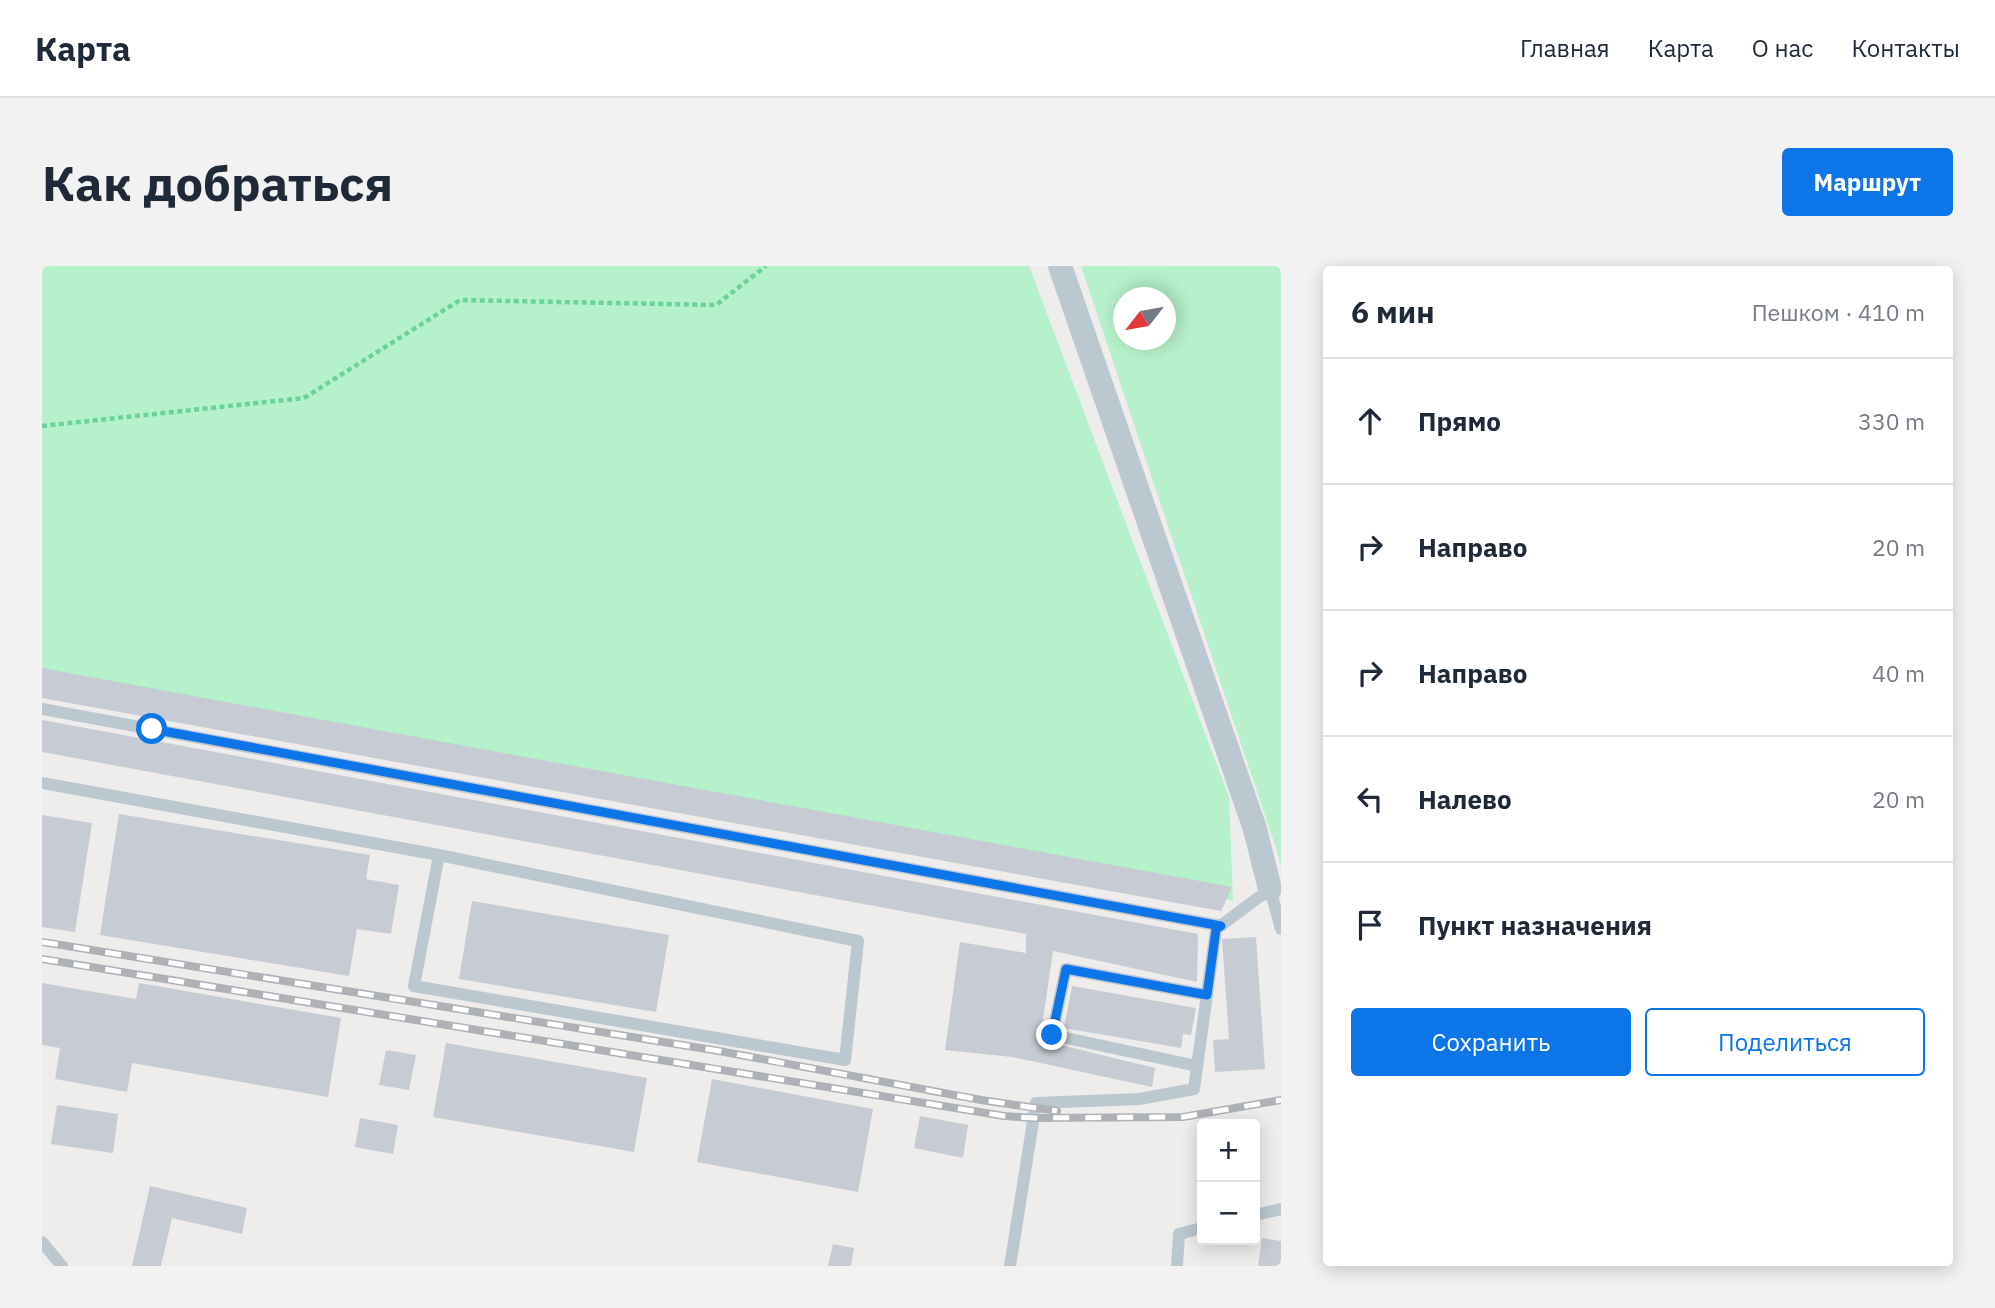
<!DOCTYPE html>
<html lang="ru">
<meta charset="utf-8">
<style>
:root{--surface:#fff;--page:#f2f2f3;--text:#1f2937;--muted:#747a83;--line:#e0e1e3;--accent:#0c76e9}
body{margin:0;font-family:"IBM Plex Sans",sans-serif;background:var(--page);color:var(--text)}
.controls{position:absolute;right:21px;bottom:21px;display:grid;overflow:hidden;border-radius:7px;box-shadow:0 4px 18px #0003}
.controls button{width:63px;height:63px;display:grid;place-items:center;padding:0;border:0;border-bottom:2px solid var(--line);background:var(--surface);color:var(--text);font:35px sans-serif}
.compass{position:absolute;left:1071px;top:21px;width:63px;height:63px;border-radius:50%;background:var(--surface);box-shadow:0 4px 18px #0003;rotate:239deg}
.stop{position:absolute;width:21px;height:21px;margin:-16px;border:5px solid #0c76e9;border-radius:50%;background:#fff}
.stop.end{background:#0c76e9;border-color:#fff;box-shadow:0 2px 7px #0008}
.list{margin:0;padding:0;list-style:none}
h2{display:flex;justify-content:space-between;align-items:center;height:91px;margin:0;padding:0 28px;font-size:30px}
h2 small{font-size:23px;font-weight:400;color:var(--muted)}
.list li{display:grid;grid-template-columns:46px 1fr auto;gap:21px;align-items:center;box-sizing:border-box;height:126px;padding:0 28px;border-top:2px solid var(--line)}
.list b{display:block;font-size:26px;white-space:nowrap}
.list em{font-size:23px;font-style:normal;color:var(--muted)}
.actions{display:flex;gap:14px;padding:21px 28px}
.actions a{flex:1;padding:16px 0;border:2px solid var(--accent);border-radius:7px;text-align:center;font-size:24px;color:var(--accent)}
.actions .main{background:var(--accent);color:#fff}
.icon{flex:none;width:38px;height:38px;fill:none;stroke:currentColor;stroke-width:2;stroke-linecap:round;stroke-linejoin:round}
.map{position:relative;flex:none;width:1239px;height:1000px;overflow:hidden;border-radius:7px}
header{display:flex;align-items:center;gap:42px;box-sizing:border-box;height:98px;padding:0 35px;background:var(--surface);border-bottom:2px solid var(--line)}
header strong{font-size:33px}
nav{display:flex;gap:38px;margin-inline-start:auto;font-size:24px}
.intro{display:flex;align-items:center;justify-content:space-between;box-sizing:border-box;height:168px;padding:0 42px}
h1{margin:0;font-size:49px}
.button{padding:18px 32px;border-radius:7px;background:var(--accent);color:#fff;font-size:24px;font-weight:700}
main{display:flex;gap:42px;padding:0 42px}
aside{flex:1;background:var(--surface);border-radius:7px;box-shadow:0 4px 18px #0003}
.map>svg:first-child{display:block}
.green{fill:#b5f1ca;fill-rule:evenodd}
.building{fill:#c7cbd3}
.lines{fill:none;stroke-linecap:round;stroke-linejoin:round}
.path{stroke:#6bd29b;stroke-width:4.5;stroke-dasharray:5 3.5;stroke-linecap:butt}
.service{stroke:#bbc8d0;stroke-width:12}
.minor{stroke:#bbc8d0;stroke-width:24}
.rail-casing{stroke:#aeb2b7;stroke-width:8}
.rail{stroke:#fff;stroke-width:5;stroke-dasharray:16;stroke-linecap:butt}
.route{stroke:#0c76e9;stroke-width:9}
</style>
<header>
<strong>Карта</strong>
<nav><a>Главная</a><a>Карта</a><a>О нас</a><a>Контакты</a></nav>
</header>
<div class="intro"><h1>Как добраться</h1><a class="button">Маршрут</a></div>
<main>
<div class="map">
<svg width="1239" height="1000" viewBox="0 0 1239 1000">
<rect width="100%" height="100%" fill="#efecec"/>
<g class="green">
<polygon points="0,0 987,0 1187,531 1191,635 1071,610 0,421"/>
<path d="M1039,0H1239V602L1236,588ZM1082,32H1124V74H1082Z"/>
</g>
<g class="building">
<polygon points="0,402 1190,621 1179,645 0,432"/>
<polygon points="0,454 1156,668 1155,716 1011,685 998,774 1113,802 1110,821 970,791 903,784 918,676 984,687 984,668 0,486"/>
<polygon points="77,548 328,589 324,613 357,619 349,668 315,663 307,710 58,669"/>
<polygon points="0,549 50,557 33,666 0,661"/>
<polygon points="430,635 627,669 614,746 417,713"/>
<polygon points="1214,671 1223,803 1173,806 1171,774 1187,773 1180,673"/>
<polygon points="0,717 94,733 97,717 299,752 286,831 90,797 85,826 13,813 18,782 0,779"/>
<polygon points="1030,720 1154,742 1149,769 1141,768 1139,782 1022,762"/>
<polygon points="404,777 605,812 592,886 391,851"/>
<polygon points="344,784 374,789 367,824 337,819"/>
<polygon points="670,813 831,843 816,926 655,896"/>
<polygon points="15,839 76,848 71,887 9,878"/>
<polygon points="878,850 926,859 921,892 872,882"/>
<polygon points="318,852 356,859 351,888 313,881"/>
<polygon points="108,920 205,942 200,968 130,952 119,1000 90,1000"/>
<polygon points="1220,972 1239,975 1239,1000 1216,1000"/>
<polygon points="791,978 812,982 809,1000 786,1000"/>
</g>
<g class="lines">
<polyline class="path" points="0,160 262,132 418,34 674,39 724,0"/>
<g class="service">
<polyline points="0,443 1179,660"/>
<polyline points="0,517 397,589 816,675 803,794 372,720 397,589"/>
<polyline points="1155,800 1010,769 1024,703 1165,729"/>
<polyline points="1213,949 1239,943"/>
<polyline points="0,976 20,1000"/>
<polyline points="968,1000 994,837 1097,833 1152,823 1174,663 1228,623 1239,663"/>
<polyline points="1135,1000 1137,968 1160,962"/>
</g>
<polyline class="minor" points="1018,0 1213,563 1228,623"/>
<g class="rail-casing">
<g id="rail">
<polyline points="0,676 677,785 939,834 1015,845"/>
<polyline points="0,693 962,850 992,852 1141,851 1239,834"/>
</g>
</g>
<use href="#rail" class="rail"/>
</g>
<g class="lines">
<polyline class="route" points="110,463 1179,660 1174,663 1165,729 1024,703 1010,769"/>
</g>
</svg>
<div class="controls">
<button>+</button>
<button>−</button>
</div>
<svg class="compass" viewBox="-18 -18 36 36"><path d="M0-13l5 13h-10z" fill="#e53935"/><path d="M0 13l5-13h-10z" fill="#747a83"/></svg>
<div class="stop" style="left:110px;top:463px"></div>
<div class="stop end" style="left:1010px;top:769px"></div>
</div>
<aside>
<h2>6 мин<small>Пешком · 410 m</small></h2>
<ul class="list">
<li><svg class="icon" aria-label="ahead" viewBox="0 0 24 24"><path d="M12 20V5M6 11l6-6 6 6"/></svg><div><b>Прямо</b></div><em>330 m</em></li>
<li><svg class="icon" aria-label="right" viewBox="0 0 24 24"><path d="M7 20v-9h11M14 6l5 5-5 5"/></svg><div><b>Направо</b></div><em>20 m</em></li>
<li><svg class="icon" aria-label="right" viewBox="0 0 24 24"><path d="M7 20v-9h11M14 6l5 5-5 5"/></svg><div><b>Направо</b></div><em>40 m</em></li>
<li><svg class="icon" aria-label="left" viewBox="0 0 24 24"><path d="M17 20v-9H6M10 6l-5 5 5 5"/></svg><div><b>Налево</b></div><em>20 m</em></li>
<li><svg class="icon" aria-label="arrive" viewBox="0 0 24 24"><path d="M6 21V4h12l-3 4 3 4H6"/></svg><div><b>Пункт назначения</b></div></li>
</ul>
<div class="actions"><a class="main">Сохранить</a><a>Поделиться</a></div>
</aside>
</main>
